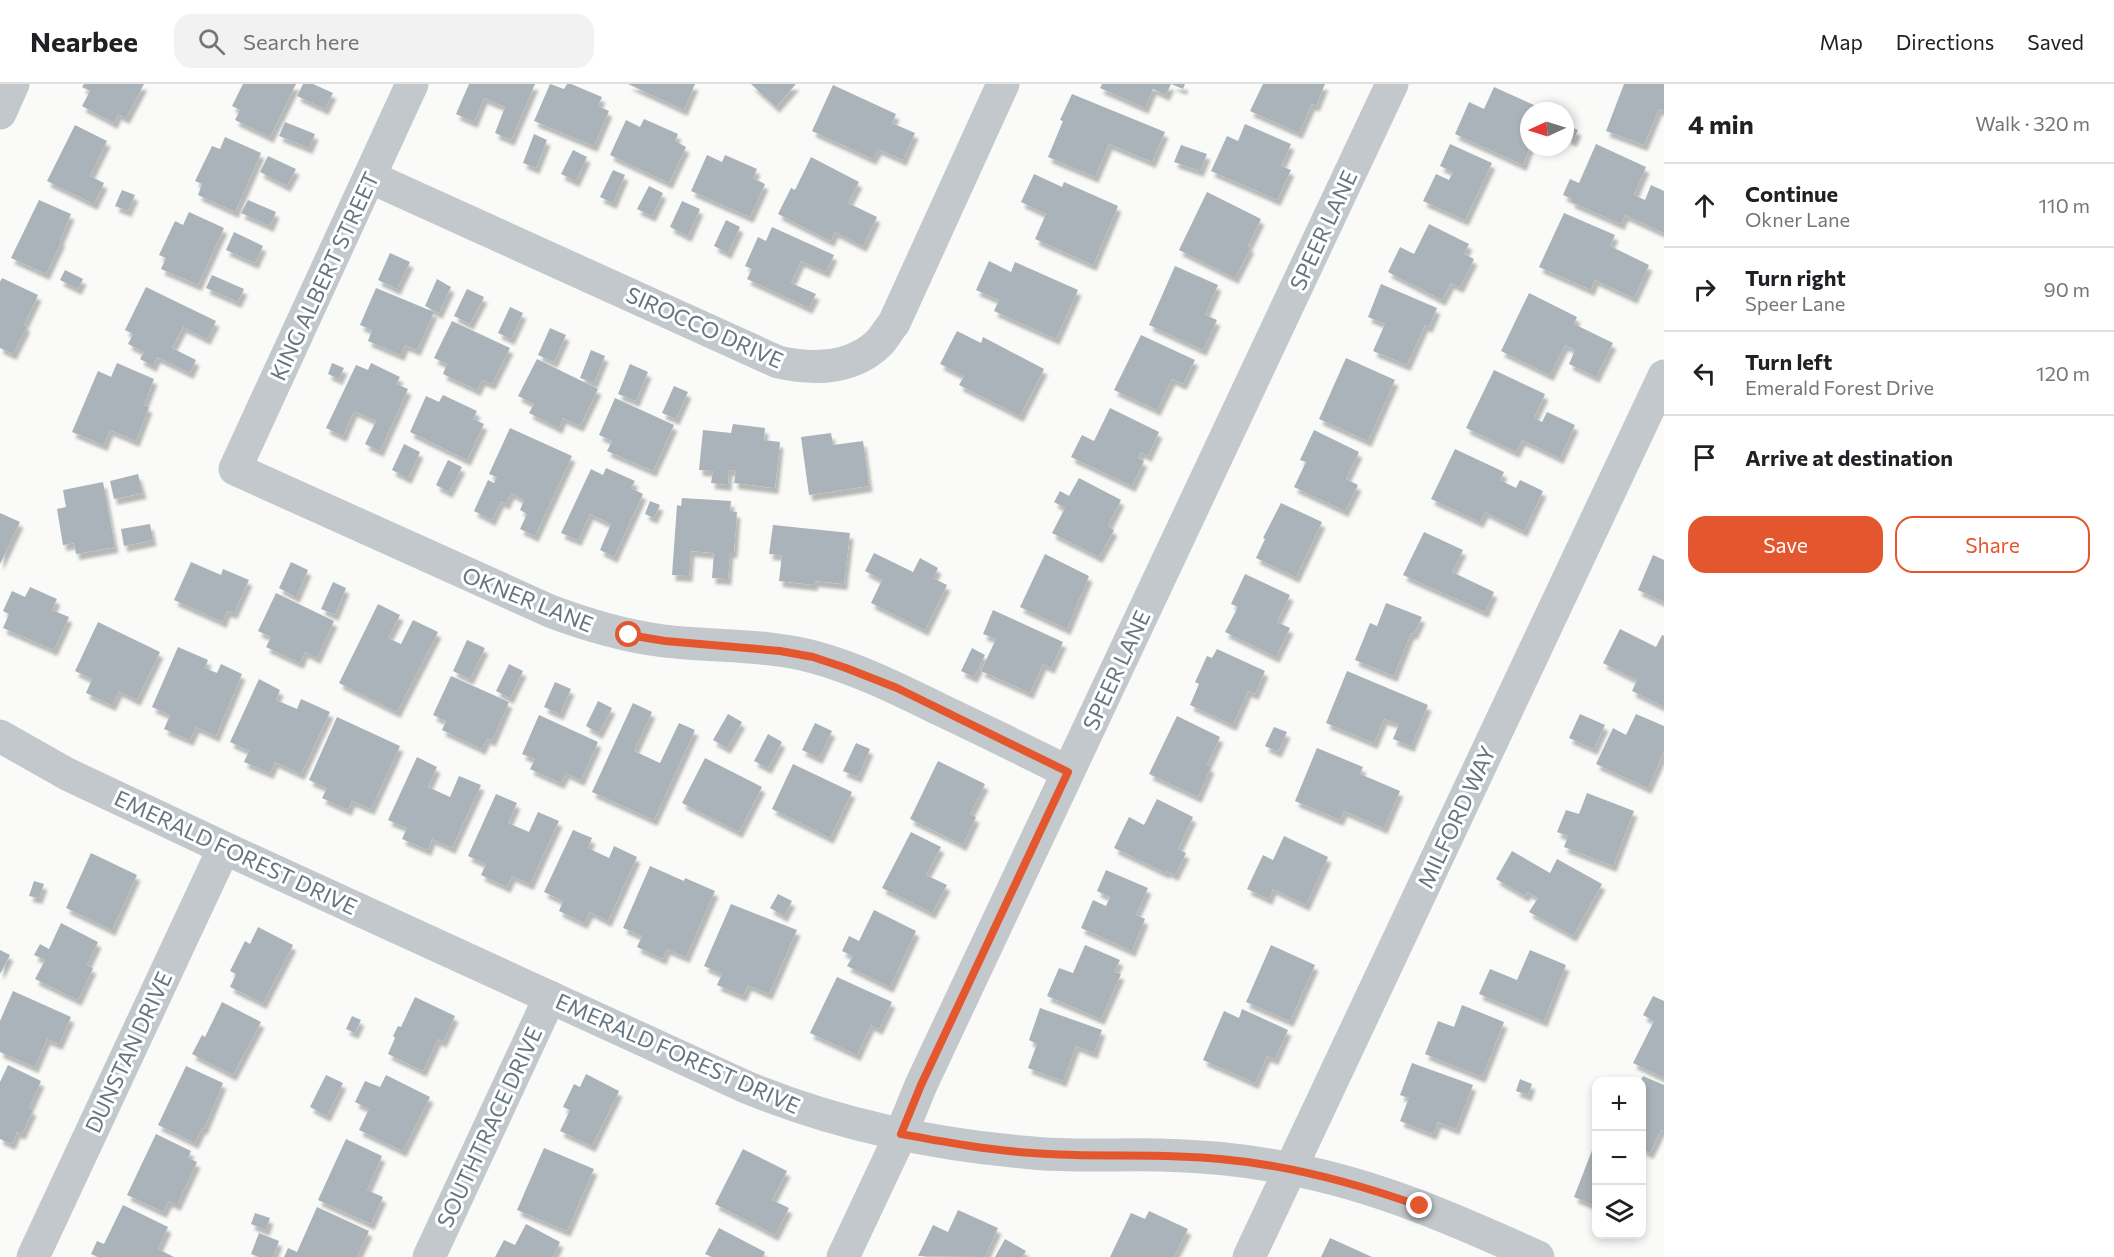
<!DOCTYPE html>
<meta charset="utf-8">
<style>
:root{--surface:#fff;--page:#f2f2f2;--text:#202124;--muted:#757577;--line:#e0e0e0;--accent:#e4572e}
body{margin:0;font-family:Commissioner,sans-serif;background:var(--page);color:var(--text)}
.controls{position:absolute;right:18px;bottom:18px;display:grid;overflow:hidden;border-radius:12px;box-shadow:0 3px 9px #0003}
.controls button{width:54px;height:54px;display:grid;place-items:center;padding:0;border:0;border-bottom:2px solid var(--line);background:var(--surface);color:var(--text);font:30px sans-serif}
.compass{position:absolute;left:1520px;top:18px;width:54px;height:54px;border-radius:50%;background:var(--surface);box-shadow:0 3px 9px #0003;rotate:266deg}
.stop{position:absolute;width:18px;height:18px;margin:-14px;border:4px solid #e4572e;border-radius:50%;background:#fff}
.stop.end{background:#e4572e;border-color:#fff;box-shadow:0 2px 6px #0008}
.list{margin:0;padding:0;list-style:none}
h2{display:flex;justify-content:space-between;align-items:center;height:78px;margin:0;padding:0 24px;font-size:26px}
h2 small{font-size:20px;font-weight:400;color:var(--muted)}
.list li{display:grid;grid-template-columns:39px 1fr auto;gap:18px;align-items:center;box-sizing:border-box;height:84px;padding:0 24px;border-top:2px solid var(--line)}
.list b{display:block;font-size:22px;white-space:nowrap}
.list p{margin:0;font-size:20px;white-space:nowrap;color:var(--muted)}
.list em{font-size:20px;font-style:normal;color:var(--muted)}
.actions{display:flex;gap:12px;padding:18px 24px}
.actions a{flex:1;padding:14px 0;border:2px solid var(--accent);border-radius:18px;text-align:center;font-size:21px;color:var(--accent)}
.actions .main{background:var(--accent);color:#fff}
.icon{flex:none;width:33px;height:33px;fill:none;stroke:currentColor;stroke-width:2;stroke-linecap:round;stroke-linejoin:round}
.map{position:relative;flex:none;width:1664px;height:1173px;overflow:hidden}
header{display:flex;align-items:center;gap:36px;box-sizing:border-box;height:84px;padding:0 30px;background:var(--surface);border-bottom:2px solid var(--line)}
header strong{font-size:28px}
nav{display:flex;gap:33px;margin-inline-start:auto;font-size:21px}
.search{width:420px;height:54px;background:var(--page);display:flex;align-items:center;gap:15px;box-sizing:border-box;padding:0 21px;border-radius:18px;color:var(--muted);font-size:22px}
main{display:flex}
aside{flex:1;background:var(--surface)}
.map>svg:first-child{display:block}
.building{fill:#aab3b9;filter:url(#shadow)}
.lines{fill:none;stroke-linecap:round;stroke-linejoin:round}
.minor{stroke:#c3c8cc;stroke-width:33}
.route{stroke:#e4572e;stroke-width:8}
.labels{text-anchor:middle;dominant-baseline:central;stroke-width:6;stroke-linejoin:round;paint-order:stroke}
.street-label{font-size:22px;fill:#657683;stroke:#fff}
</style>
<header>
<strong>Nearbee</strong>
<div class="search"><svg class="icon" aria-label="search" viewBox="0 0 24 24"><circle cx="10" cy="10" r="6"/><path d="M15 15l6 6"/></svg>Search here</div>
<nav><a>Map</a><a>Directions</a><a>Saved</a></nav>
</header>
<main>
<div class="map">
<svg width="1664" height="1173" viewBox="0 0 1664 1173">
<defs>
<filter id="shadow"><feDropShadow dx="3.5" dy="6" stdDeviation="1.5" flood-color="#0004"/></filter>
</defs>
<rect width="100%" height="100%" fill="#fafaf8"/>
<g class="building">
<polygon points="84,0 144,0 126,34 118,30 114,39 82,22 90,7 82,3"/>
<polygon points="243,0 296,0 270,53 235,36 240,26 232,22"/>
<polygon points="303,0 313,0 333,9 325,25 297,12"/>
<polygon points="469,0 535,0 511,56 495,49 505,23 484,14 474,38 456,30"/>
<polygon points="550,0 564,5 567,0 571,0 602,13 598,22 609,27 594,62 534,37"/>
<polygon points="628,0 695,0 684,26"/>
<polygon points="751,0 796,0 776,23"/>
<polygon points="1102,0 1185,0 1183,5 1171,0 1166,11 1153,5 1145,24 1100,4"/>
<polygon points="1263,0 1325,0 1316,22 1312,20 1299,49 1250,27"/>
<polygon points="1624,0 1664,0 1664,27 1659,25 1644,61 1606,47"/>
<polygon points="833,1 896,30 892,39 915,49 903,76 878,65 873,75 812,47"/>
<polygon points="1494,3 1547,27 1529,27 1530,63 1523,81 1455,50 1469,18 1484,25"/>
<polygon points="1072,10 1165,48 1152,78 1109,60 1095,93 1048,73 1063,37 1060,36"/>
<polygon points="644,35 678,50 675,57 686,63 669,99 610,71 626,36 640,43"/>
<polygon points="285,38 315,50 309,64 279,52"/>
<polygon points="1245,40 1291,60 1281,82 1291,86 1277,116 1211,87 1227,52 1238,57"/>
<polygon points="75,41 107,57 90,92 104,99 94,120 47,97"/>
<polygon points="1571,43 1578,46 1573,57 1566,53"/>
<polygon points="534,50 547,56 536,84 523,79"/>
<polygon points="225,53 261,69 235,128 198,111 202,100 195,97 212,62 220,65"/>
<polygon points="1450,60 1492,79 1465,136 1423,117 1436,90 1449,96 1453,88 1440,82"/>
<polygon points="1596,60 1646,83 1634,111 1645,116 1651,101 1664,107 1664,149 1625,131 1621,140 1571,118 1572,115 1563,111 1570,95 1579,99"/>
<polygon points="1181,61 1207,70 1200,87 1174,78"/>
<polygon points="573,66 587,73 576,97 561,90"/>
<polygon points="707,71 722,78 725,71 757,85 753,94 765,100 750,133 691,107"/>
<polygon points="268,72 296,85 287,102 260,88"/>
<polygon points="811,73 859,98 848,119 877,133 863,162 835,148 831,157 778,130 791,104 795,106"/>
<polygon points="613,86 625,91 613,119 600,113"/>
<polygon points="1034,90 1062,103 1064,98 1118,122 1093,181 1035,155 1046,130 1021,118"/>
<polygon points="649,102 663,109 652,132 637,125"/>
<polygon points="122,106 135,111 128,127 115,122"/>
<polygon points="1207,108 1261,135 1248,162 1251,163 1235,194 1179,166"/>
<polygon points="39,116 71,130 60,156 62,156 46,190 11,174"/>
<polygon points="248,116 276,128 270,142 241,129"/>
<polygon points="682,117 700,125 688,152 670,143"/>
<polygon points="189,128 224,144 198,201 161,185 166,174 159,171 175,137 183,141"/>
<polygon points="1564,129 1615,151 1610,162 1649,181 1634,214 1595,196 1591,206 1539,183"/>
<polygon points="726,136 740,143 728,169 714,162"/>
<polygon points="1429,140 1469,160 1464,170 1474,175 1460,203 1451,199 1442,216 1388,188 1400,163 1414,170"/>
<polygon points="772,143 834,171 826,188 801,177 791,199 816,210 809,224 747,195 752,185 745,182 758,153 766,157"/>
<polygon points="234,148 263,162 255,179 226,166"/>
<polygon points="390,169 410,178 397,205 378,196"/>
<polygon points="989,177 1011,188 1015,178 1078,206 1056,255 994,227 999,216 976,206"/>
<polygon points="1175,182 1218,201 1205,231 1217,236 1203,266 1149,241"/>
<polygon points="65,186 83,195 78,205 60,196"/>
<polygon points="212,191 244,205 238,218 206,204"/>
<polygon points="2,194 38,211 24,241 27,242 13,270 0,264 0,198"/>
<polygon points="437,195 451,203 439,229 425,222"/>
<polygon points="1381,200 1437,224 1429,243 1425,241 1407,281 1373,267 1385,240 1368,233"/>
<polygon points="146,203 216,237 207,255 183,243 172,264 196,276 190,289 157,273 153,282 140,275 144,268 128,260 133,250 125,246"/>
<polygon points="376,204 434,228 417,266 405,261 401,271 368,257 372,246 360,241"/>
<polygon points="467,205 484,213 470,240 454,232"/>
<polygon points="1529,209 1577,233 1574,240 1613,259 1596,293 1569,280 1575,266 1565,261 1550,291 1501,267"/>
<polygon points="510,223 523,229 511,255 498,249"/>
<polygon points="452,237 510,264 492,300 482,296 477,306 443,290 447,280 434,274"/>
<polygon points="550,244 566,251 554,278 538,271"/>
<polygon points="957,247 981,259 983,253 1044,285 1020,332 959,301 964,292 940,280"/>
<polygon points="1141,251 1195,276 1183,300 1172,295 1157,326 1114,306"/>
<polygon points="591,266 605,272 594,299 580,294"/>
<polygon points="1346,274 1395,296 1368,357 1319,335"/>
<polygon points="537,275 598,305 580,342 563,334 559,344 529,329 534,320 518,312"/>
<polygon points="117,279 154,295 144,321 149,323 136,357 110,346 104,361 72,348 98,287 111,293"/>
<polygon points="332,279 344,284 339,295 328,290"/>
<polygon points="371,279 400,293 396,300 408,305 380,367 365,360 376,337 354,327 343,352 326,344 356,281 368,286"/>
<polygon points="630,280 648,288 636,317 618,310"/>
<polygon points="1494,286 1545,310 1534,334 1542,338 1547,328 1575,341 1560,374 1522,356 1516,368 1466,344"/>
<polygon points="674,302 688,308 676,335 662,329"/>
<polygon points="443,311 477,327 473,335 484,340 467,376 410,348 426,312 439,318"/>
<polygon points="615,314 674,341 653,387 607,367 612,357 599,351"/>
<polygon points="1110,324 1159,348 1148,372 1141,368 1138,374 1144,377 1132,402 1071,373 1082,351 1094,357"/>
<polygon points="733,340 765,344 764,356 780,358 775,404 734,399 736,387 729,386 728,401 711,399 713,387 699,386 703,346 731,349"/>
<polygon points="510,344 572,372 535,452 520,445 527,430 520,426 524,416 511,409 506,420 501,417 492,436 474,427 488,396 494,399 497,393 489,390"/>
<polygon points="1314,346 1359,368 1346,395 1358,401 1345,427 1294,403 1306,378 1300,376"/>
<polygon points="831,349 833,361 863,357 869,402 809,411 801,353"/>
<polygon points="404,360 420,368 408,394 392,386"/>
<polygon points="1455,365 1504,388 1500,396 1516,404 1520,396 1543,407 1524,447 1485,428 1480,438 1431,415"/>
<polygon points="448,376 462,383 449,408 436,401"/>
<polygon points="606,384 635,397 631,404 643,410 614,473 600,466 611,440 590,430 578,456 561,449 591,385 603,391"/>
<polygon points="138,390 143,409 114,415 110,397"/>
<polygon points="1079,394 1121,416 1108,442 1114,446 1099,473 1052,449 1065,424 1054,418 1060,407 1069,412"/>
<polygon points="103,398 115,463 76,470 74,459 63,461 57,425 66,423 63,406"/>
<polygon points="682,414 731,417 730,427 737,428 734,468 730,468 728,495 712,494 714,469 691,467 689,492 672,491 677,421 681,422"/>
<polygon points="650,417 660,421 654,434 645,430"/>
<polygon points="1281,419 1322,438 1296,493 1256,474 1265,455 1263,454"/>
<polygon points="0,429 20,438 0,480"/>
<polygon points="150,440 153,456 124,462 121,445"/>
<polygon points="773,441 850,449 844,500 815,497 814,501 779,497 782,471 769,470"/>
<polygon points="1424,448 1463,466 1452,488 1494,508 1485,528 1403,491"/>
<polygon points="874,469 913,488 920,474 938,484 933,494 947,501 925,546 871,519 882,496 865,487"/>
<polygon points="1045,470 1089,492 1067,545 1020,523"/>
<polygon points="1653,471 1664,476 1664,518 1638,506"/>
<polygon points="191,478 221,491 223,485 249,496 234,529 227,527 223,538 174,516"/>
<polygon points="291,478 308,486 296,513 279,504"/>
<polygon points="1245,490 1290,511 1277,538 1290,544 1276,573 1225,548 1238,523 1231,520"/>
<polygon points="333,498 346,504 335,531 321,525"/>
<polygon points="30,503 57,515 52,526 69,533 54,566 3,544 9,530 3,527 12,507 25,513"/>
<polygon points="276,509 334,537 317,574 305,568 300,579 266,563 271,553 258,547"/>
<polygon points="1386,519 1422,533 1414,550 1411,549 1394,592 1355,576 1370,539 1377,542"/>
<polygon points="378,520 400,531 388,554 401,560 413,536 438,548 397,628 339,599"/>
<polygon points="993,526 1063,558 1051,584 1043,580 1030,609 981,587 996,555 983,550"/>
<polygon points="98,538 160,568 137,616 119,607 112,621 86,609 92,595 75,587"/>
<polygon points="1620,545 1656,563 1662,551 1664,552 1664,623 1632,607 1637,596 1603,579"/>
<polygon points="467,556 485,564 470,595 453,587"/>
<polygon points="178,563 208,576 205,584 217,589 221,580 242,590 216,652 196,643 190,656 164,645 170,631 152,623"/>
<polygon points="972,564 985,571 974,593 961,587"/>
<polygon points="1217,565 1265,587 1255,610 1248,607 1233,641 1190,621 1199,600 1195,598 1207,572 1212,574"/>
<polygon points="509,580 523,587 510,614 496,607"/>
<polygon points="1347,587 1428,621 1411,662 1393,655 1399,640 1384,635 1374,659 1326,639"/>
<polygon points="451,592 509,618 492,657 487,654 482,665 442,646 446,637 433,631"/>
<polygon points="259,595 280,606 276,616 297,625 301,615 330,628 301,690 275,678 270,689 244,678 249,667 230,658"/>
<polygon points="555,598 571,605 560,630 544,623"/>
<polygon points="598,617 612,624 599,649 586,642"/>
<polygon points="633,619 652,628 634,667 660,679 679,639 695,646 654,736 592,708"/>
<polygon points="728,630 742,638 727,664 713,656"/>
<polygon points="1580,630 1605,641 1594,665 1569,654"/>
<polygon points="1636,630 1664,642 1664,668 1648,704 1596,680 1613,644 1626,651"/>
<polygon points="539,631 598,658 581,696 566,689 561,699 530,685 535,675 522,670"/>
<polygon points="1177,632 1220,653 1207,681 1211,683 1198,713 1149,690"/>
<polygon points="337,633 400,662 371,725 352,717 348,726 322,714 327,704 309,696"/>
<polygon points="815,639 832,647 819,674 802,666"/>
<polygon points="1274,643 1287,648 1278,668 1265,662"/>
<polygon points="768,650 782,658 768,684 754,677"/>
<polygon points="856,659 870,665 858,693 843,687"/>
<polygon points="1317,664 1363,683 1360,690 1400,707 1384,744 1344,727 1340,736 1295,717"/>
<polygon points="417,673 437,683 428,703 450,713 459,692 481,701 452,764 432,755 428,766 423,764 402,755 407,744 388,736"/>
<polygon points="705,674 762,703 739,748 682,719"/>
<polygon points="938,677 985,700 970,730 976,733 963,761 910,735"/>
<polygon points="793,680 852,708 830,754 772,725"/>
<polygon points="1587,709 1634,727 1613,782 1564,763 1568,752 1557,748 1566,726 1579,730"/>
<polygon points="496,710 517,719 508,739 529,748 538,728 559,737 530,800 512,792 507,803 481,791 486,780 468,772"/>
<polygon points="1157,715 1193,733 1178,765 1186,769 1175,791 1167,787 1166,789 1114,764 1129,733 1144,741"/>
<polygon points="573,746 592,754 588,764 609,774 614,762 637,773 608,837 590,828 584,839 559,827 563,817 544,808"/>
<polygon points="911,748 941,763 926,791 947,801 932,829 882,804"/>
<polygon points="1284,752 1328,773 1306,821 1273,805 1269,815 1247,805 1263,771 1273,776"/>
<polygon points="1512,767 1550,789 1557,775 1602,800 1573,852 1529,828 1538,814 1528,808 1525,812 1496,795"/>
<polygon points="91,769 137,791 112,846 66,824"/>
<polygon points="650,782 684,797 685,794 715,807 686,873 667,865 663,875 637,863 642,852 623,844"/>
<polygon points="1106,786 1148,804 1136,831 1145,835 1132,867 1081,844 1093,816 1106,822 1110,813 1097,807"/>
<polygon points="34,797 44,800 39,814 29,812"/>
<polygon points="778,810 792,817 784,832 770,824"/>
<polygon points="731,820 797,846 769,910 748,901 743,912 717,901 722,890 704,882"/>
<polygon points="874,826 916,847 890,903 847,882 853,872 842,867 849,852 859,857"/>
<polygon points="61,839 98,858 87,881 93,884 78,916 35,895 45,876 34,871 40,860 49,865"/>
<polygon points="258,843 293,861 263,919 230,903 236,890 230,887 245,857 250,860"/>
<polygon points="1085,861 1120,876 1114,888 1121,890 1101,935 1047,912 1059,884 1073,889"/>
<polygon points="1271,861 1315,881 1290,937 1246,918"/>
<polygon points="0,866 10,871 0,890"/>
<polygon points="1530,866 1566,881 1544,937 1479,910 1490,885 1517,896"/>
<polygon points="837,893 892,918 879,945 871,941 857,971 810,949"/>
<polygon points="13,907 71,933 59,960 47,955 35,983 0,968 0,937"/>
<polygon points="1653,912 1664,917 1664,994 1633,979 1654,937 1643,931"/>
<polygon points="415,913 455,932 443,958 438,955 423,987 388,970 395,954 393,952 398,942 401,943"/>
<polygon points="222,918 261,938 233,991 192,970 202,951 205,953"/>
<polygon points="1462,921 1504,938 1482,993 1425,970 1438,937 1454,943"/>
<polygon points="1040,924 1102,946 1094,969 1076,962 1063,997 1028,984 1037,960 1029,956"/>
<polygon points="1242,925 1288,946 1275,975 1267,972 1255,999 1203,976 1224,927 1239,934"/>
<polygon points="352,932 361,936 355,949 346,945"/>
<polygon points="1412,979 1473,1001 1456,1045 1438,1038 1433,1050 1400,1037 1409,1014 1400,1011"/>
<polygon points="8,981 41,997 29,1024 33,1026 22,1050 17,1048 12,1060 0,1055 0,998"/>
<polygon points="186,982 223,999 204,1045 202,1044 195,1059 158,1041"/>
<polygon points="586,990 619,1007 592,1062 560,1047 570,1026 563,1023 574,1000 580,1003"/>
<polygon points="326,991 343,999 327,1032 310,1023"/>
<polygon points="386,991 430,1013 403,1067 359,1046 369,1025 355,1018 365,997 380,1003"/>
<polygon points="1643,992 1664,1001 1664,1047 1661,1046 1650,1069 1642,1065 1640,998"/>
<polygon points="1520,995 1532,1000 1528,1011 1516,1007"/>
<polygon points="156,1050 191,1067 188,1074 197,1078 177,1121 169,1117 163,1128 127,1111"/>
<polygon points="346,1055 382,1072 367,1106 383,1113 371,1140 318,1116"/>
<polygon points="1596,1056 1596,1122 1574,1113"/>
<polygon points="544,1064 594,1085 567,1147 517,1126"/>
<polygon points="743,1065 787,1087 772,1116 789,1124 775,1151 715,1120"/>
<polygon points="123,1121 168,1143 158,1165 174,1173 98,1173 91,1170 97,1157 104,1160"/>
<polygon points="317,1123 369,1147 357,1173 284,1173 288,1164 297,1168"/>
<polygon points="958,1126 998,1144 985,1173 918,1172 933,1141 948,1148"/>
<polygon points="1149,1127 1188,1145 1174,1173 1110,1173 1131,1129 1145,1135"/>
<polygon points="255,1129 270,1134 266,1146 251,1140"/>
<polygon points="526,1140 560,1158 553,1173 495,1173 504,1156 515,1161"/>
<polygon points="719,1144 765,1168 763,1173 712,1173 705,1170"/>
<polygon points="259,1149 279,1157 273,1173 259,1173 251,1170"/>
<polygon points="1330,1154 1372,1173 1321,1173"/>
<polygon points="1005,1155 1026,1167 1022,1173 995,1173"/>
</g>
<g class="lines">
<g class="minor">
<path d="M412,0L235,385L550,527C587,541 624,552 664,557C714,563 766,560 814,573C858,585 900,606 941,626C983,646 1026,667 1068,688"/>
<polyline points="0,29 13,0"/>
<path d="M370,93L778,278C814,286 853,285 880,258C885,252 889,245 894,239L1003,0"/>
<path d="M0,652L67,690L224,764L746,1003C836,1040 935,1061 1033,1069C1075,1073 1117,1070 1160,1071C1203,1072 1248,1076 1290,1085C1377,1101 1458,1137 1538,1173"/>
<polyline points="33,1173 224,764"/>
<polyline points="429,1173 550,913"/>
<polyline points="843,1173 901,1050 921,1001 1392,0"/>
<polyline points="1249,1173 1664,292"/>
</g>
</g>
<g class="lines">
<path class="route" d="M629,551L665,557L780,567L813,573L846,584L897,604L1068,688L921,1001L901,1050C945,1058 988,1066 1032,1069C1095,1074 1157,1069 1220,1075C1289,1081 1355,1099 1420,1122"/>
</g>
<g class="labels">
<g class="street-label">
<text transform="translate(1323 146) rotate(-65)">SPEER LANE</text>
<text transform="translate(324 192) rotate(-65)">KING ALBERT STREET</text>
<text transform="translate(705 243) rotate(24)">SIROCCO DRIVE</text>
<text transform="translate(528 515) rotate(22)">OKNER LANE</text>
<text transform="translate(1116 586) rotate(-65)">SPEER LANE</text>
<text transform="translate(1456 733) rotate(-65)">MILFORD WAY</text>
<text transform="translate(236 768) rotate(25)">EMERALD FOREST DRIVE</text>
<text transform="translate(128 968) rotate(-65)">DUNSTAN DRIVE</text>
<text transform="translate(678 969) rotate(24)">EMERALD FOREST DRIVE</text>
<text transform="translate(489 1043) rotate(-65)">SOUTHTRACE DRIVE</text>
</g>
</g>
</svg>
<div class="controls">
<button>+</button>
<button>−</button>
<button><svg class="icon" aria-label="layers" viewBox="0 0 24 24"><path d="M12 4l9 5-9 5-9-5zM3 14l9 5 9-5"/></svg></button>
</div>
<svg class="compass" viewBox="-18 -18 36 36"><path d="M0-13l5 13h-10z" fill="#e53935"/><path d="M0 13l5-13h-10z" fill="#757577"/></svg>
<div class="stop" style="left:629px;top:551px"></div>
<div class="stop end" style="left:1420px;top:1122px"></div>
</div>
<aside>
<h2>4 min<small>Walk · 320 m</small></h2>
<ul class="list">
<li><svg class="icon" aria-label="ahead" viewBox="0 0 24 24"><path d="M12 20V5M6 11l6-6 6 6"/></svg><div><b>Continue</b><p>Okner Lane</p></div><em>110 m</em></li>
<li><svg class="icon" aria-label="right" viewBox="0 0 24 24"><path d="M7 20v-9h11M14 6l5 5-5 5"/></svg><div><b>Turn right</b><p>Speer Lane</p></div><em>90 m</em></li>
<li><svg class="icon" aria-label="left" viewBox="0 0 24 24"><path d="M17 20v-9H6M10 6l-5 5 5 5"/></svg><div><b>Turn left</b><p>Emerald Forest Drive</p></div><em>120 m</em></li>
<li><svg class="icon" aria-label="arrive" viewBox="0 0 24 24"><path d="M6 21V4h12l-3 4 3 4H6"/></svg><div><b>Arrive at destination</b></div></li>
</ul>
<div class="actions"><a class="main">Save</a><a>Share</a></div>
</aside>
</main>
